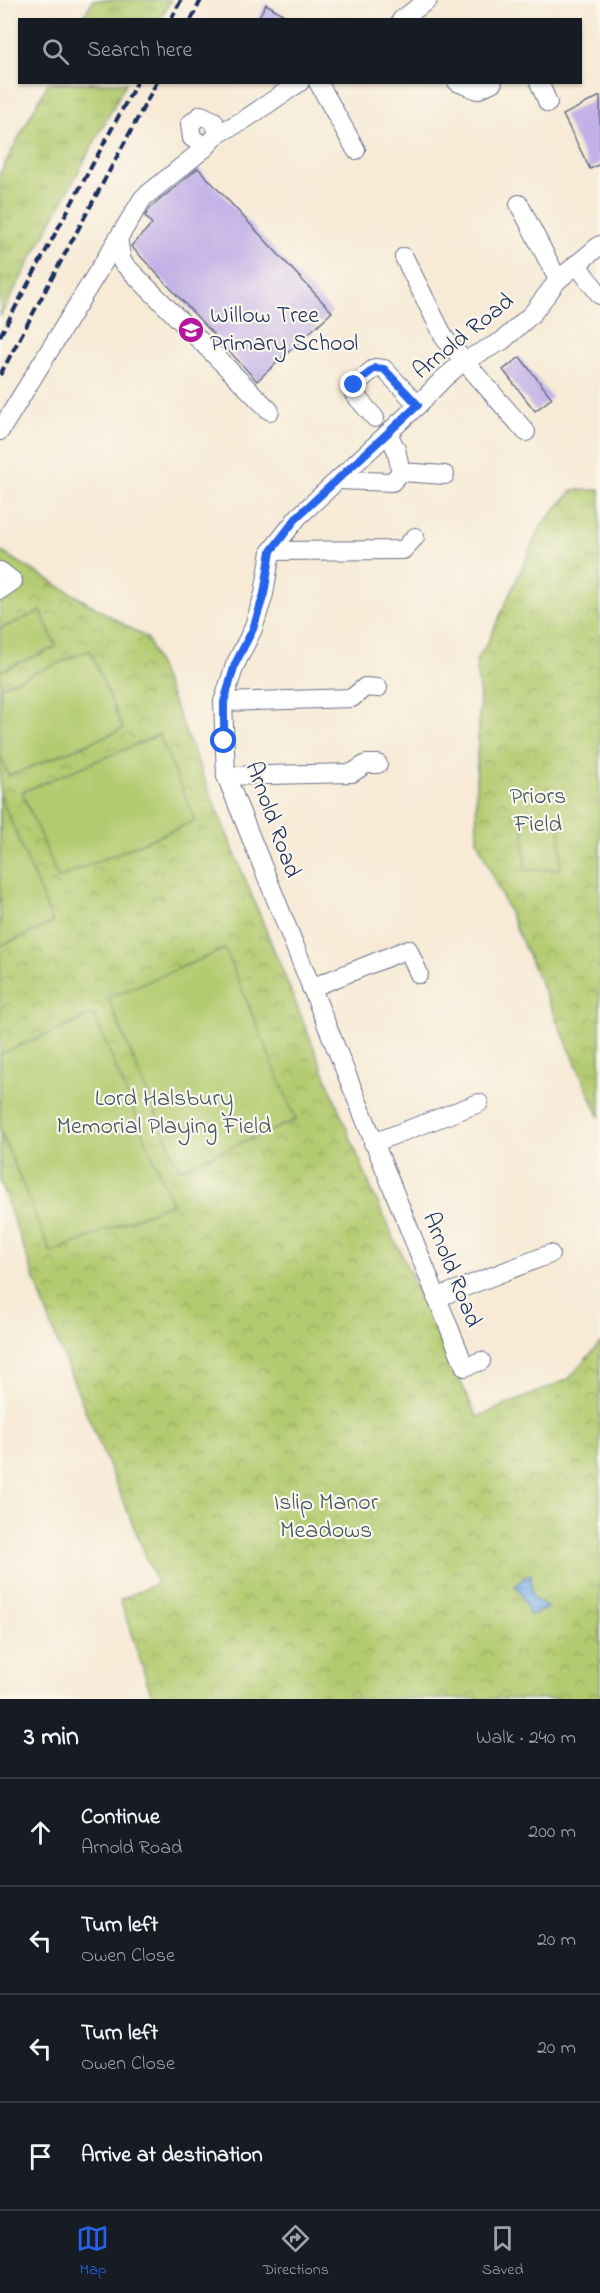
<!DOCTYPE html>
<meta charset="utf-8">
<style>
:root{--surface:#171b24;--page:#242831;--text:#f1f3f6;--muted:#9ea1a6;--line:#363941;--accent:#2563eb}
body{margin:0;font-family:"Indie Flower",sans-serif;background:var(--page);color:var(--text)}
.stop{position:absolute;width:18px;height:18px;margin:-14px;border:4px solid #2563eb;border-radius:50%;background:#fff}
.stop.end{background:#2563eb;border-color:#fff;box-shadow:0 2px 6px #0008}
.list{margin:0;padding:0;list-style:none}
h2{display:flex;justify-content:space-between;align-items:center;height:78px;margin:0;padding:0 24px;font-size:26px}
h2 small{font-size:20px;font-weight:400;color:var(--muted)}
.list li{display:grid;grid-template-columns:39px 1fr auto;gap:18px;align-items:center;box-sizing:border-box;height:108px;padding:0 24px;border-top:2px solid var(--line)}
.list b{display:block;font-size:22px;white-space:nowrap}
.list p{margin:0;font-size:20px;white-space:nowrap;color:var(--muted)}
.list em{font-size:20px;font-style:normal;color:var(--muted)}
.icon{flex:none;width:33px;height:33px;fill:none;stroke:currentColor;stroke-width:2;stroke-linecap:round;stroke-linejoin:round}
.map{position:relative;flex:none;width:600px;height:1699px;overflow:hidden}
.search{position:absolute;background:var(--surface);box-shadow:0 2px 4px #0004;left:18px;right:18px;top:18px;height:66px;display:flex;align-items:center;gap:15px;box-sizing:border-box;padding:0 21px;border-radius:0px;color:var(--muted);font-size:22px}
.sheet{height:510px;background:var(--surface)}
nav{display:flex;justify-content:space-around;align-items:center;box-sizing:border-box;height:84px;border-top:2px solid var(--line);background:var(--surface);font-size:16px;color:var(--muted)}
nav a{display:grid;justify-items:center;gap:3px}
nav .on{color:var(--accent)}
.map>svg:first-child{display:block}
.grass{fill:url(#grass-tufts);stroke:#677d67;stroke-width:1.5}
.park{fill:url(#park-crowns);stroke:#677d67;stroke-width:1.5}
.garden{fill:#b3cb70;stroke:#677d67;stroke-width:1.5}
.water{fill:url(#water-rules);stroke:#4e72a6;stroke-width:1.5}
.building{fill:#c1b1e6}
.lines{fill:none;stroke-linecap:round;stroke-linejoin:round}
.minor-casing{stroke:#687088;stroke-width:20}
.minor{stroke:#fff;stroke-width:18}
.rail{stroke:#1b2f5e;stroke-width:4;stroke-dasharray:9 4.5;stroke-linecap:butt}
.route{stroke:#2563eb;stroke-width:8}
.labels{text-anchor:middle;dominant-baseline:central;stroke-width:4.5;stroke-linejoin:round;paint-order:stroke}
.poi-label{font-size:24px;fill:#1b2f5e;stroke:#fbf7ec;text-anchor:start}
.street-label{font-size:24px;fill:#1b2f5e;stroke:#fbf7ec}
.park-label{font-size:24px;fill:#415662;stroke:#fbf7ec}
</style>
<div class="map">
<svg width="600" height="1699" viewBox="0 0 600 1699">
<defs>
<pattern id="grass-tufts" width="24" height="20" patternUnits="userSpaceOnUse" patternTransform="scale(1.5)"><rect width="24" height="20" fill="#b3cb70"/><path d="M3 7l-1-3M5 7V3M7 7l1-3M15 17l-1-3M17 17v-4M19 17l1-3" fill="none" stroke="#91a55f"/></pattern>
<pattern id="park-crowns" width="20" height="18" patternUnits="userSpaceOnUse" patternTransform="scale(1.5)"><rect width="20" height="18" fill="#b3cb70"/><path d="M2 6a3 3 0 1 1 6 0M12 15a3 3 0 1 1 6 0" fill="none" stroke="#91a55f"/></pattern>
<pattern id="water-rules" width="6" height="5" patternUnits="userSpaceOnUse" patternTransform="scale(1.5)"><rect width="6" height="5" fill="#80b5ee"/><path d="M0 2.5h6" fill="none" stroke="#6894c4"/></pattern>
</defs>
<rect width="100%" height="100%" fill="#fbf7ec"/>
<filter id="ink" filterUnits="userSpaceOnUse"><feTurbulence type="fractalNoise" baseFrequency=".0167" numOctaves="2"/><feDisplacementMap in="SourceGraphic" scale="12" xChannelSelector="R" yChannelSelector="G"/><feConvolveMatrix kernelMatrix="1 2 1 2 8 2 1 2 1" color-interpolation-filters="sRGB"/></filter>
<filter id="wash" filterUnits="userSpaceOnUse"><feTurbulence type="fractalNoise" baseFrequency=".008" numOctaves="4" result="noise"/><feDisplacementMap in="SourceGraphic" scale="24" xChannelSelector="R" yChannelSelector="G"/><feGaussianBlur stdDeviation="1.35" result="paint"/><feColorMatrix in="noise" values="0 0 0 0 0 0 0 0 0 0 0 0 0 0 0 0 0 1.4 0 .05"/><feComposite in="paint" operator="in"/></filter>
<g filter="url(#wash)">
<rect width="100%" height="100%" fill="#f7ead6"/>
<g class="grass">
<polygon points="93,0 171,0 160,19 82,19"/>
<polygon points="48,83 126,83 0,317 0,173"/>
</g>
<g class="park">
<polygon points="573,490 600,490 600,1118 477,840 476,781 480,698 476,661 489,640 541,526"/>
<polygon points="0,551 147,638 373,1193 477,1417 569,1379 600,1343 600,1699 153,1699 120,1600 157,1583 58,1344 0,1182"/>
</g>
<g class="garden">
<polygon points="41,611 56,647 0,671 0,629"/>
<polygon points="90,650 123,729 9,776 0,755 0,687"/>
<polygon points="159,735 195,821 58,878 22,792"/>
<polygon points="0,795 53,923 0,946"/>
<polygon points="524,822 560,822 561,869 525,870"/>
<polygon points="225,949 296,1120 179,1169 108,998"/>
<polygon points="94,1015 172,1203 51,1253 0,1130 0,1054"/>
</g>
<path class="water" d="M531,1574C532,1595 527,1596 548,1608L530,1615L520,1590L515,1586L526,1576Z"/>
<g id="blocks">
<g class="building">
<polygon points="266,4 292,20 257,20"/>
<polygon points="600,96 600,164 590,169 563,115"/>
<polygon points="198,168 332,312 257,381 131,246 152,224 145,216 150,208"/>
<polygon points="520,357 552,398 535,411 503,370"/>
</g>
</g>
</g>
<g filter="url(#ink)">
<use href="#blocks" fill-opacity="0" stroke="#687088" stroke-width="1.5"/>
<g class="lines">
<g class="minor-casing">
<g id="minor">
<polyline points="401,20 428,0"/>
<polyline points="318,82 356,150"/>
<polyline points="457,82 477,90 493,82"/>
<polyline points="539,82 548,103"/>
<polyline points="206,147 192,138 190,124 201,115 214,121 218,134"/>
<polyline points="519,204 558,280"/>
<polyline points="118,238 122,262 270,411"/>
<polyline points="404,257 445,339 526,432"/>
<polyline points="576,264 600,295"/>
<polyline points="375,418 354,394 354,385 375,368 384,369 418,405"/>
<polyline points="0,431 143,198 206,147 218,134 244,120 300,82"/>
<polyline points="388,434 396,449 401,472"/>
<polyline points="338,480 392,482 401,472 445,475"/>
<polyline points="271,551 403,550 415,537"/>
<polyline points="0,571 13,581 0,590"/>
<polyline points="223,702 352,698 365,687 378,688"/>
<polyline points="226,776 352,773 366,764 378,764"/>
<polyline points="311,988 408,949 419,974"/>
<polyline points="373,1143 479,1103"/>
<polyline points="436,1298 550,1254"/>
<polyline points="481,1361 465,1367 226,776 223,702 235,665 253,629 264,594 271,551 298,517 418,405 443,379 464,361 502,341 532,314 558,280 600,245"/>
</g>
</g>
<use href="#minor" class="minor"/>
<g class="rail">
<polyline points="171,20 181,0"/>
<polyline points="191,20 201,0"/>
<polyline points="0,336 137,82"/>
<polyline points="0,375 157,82"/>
</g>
</g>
</g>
<g class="lines" filter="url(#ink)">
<polyline class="route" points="224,741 224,702 235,664 253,629 264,594 271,551 298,516 418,405 384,369 375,368 354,385"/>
</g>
<defs>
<g id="school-disc" transform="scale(1.35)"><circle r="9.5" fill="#b5179e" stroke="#fbf7ec"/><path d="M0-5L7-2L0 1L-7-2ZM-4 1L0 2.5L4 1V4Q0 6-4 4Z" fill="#fff"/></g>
</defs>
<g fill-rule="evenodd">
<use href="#school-disc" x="191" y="330"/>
</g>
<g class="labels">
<g class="poi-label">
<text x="210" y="316">Willow Tree<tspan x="210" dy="28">Primary School</tspan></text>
</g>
<g class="street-label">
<text transform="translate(464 337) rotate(-39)">Arnold Road</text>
<text transform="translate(272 820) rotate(70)">Arnold Road</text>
<text transform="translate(451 1270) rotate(68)">Arnold Road</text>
</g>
<g class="park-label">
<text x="538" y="797">Priors<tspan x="538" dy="28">Field</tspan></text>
<text x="164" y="1099">Lord Halsbury<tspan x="164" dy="28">Memorial Playing Field</tspan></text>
<text x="326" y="1503">Islip Manor<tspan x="326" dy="28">Meadows</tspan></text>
</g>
</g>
</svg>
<div class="stop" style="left:224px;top:741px"></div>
<div class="stop end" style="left:354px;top:385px"></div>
<div class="search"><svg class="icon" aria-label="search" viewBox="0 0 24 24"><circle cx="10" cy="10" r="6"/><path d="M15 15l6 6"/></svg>Search here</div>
</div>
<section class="sheet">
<h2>3 min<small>Walk · 240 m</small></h2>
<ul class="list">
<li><svg class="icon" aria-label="ahead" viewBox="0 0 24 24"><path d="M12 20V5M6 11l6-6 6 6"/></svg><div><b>Continue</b><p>Arnold Road</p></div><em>200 m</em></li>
<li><svg class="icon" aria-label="left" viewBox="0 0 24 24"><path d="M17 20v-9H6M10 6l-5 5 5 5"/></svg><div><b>Turn left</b><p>Owen Close</p></div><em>20 m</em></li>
<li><svg class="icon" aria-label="left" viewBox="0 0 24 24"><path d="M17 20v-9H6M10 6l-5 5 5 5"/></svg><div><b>Turn left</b><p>Owen Close</p></div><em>20 m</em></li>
<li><svg class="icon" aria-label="arrive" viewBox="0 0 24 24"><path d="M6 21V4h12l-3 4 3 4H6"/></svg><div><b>Arrive at destination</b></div></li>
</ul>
</section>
<nav>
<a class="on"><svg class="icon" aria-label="map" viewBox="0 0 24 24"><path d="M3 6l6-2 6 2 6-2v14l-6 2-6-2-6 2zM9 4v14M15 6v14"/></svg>Map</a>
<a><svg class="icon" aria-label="directions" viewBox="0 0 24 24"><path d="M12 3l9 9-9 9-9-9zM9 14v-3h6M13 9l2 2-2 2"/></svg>Directions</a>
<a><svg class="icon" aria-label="saved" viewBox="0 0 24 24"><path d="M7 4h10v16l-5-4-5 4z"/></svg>Saved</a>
</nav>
